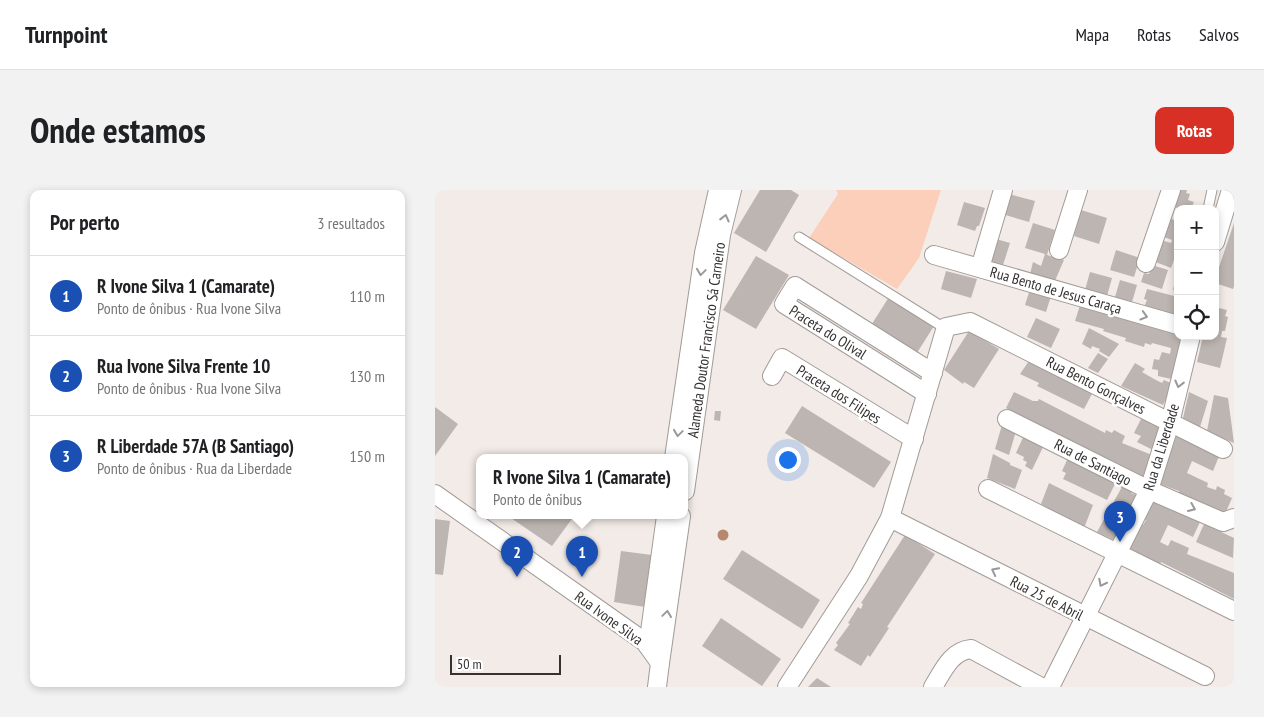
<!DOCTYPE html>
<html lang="pt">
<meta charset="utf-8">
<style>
:root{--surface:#fff;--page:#f2f2f2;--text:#202124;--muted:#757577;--line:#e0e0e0;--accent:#d93025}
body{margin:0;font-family:"PT Sans Narrow",sans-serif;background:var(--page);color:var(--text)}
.controls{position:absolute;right:15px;top:15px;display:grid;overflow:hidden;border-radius:10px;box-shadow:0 2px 8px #0003}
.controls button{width:45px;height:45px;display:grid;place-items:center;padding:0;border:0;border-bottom:1px solid var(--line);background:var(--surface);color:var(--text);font:25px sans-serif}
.scale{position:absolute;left:15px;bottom:12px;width:111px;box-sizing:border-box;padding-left:5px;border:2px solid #343130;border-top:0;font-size:14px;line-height:18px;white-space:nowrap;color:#343130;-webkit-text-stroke:4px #fff;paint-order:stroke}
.you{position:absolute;left:352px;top:269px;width:18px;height:18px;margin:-12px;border:4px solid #fff;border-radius:50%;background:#1a73e8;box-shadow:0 0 0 8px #1a73e833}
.badge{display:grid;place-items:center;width:32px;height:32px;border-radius:50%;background:var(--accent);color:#fff;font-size:16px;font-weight:700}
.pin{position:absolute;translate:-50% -41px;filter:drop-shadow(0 1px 2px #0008)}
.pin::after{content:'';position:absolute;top:26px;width:18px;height:15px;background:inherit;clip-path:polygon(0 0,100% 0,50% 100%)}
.popup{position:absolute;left:41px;top:264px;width:212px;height:65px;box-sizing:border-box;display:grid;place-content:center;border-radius:10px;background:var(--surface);filter:drop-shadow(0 1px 4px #0005);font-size:16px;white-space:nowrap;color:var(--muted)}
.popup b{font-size:19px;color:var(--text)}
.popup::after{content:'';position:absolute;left:50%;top:100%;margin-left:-10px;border:10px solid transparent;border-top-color:var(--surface)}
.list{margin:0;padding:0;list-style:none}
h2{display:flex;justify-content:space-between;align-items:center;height:65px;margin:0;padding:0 20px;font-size:21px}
h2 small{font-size:16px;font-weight:400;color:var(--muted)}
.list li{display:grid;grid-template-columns:32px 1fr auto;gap:15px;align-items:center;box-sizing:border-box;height:80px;padding:0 20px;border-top:1px solid var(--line)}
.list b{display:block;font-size:19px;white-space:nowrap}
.list p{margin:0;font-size:16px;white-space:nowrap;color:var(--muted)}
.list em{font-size:16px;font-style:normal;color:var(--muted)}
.icon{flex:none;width:28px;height:28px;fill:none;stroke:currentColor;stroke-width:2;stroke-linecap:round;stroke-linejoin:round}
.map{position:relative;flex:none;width:799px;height:497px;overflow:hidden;border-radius:10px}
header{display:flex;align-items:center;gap:30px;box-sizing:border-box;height:70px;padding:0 25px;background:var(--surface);border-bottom:1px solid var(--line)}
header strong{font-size:24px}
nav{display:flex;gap:28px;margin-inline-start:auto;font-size:18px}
.intro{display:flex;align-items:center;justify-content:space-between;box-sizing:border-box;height:120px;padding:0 30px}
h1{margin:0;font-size:35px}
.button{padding:12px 22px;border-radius:10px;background:var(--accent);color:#fff;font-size:18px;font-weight:700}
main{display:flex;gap:30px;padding:0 30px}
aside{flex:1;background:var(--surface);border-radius:10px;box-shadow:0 2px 8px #0003}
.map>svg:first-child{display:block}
.green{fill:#fccfba}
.building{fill:#bcb5b1}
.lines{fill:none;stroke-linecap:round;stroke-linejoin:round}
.lane-casing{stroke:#a29b97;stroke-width:11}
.street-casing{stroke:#a29b97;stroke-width:20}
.lane{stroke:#fff;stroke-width:9}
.street{stroke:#fff;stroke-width:18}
.tree{fill:#b5896d}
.oneway{stroke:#9a9898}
.labels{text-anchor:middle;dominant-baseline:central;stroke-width:5;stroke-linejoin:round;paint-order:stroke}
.street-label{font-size:15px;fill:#343130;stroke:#fff}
</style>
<header>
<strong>Turnpoint</strong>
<nav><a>Mapa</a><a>Rotas</a><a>Salvos</a></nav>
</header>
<div class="intro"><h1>Onde estamos</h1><a class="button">Rotas</a></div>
<main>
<aside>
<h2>Por perto<small>3 resultados</small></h2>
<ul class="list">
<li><span class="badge" style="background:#1a4fb4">1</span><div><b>R Ivone Silva 1 (Camarate)</b><p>Ponto de ônibus · Rua Ivone Silva</p></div><em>110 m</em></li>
<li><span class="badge" style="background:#1a4fb4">2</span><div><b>Rua Ivone Silva Frente 10</b><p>Ponto de ônibus · Rua Ivone Silva</p></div><em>130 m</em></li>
<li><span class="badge" style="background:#1a4fb4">3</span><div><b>R Liberdade 57A (B Santiago)</b><p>Ponto de ônibus · Rua da Liberdade</p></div><em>150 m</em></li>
</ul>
</aside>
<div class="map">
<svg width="799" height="497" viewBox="0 0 799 497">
<rect width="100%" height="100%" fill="#f2ebe7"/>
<polygon class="green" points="401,0 506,0 484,68 462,99 374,48 403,4"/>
<g class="building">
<polygon points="325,0 356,0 364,5 331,62 299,43"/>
<polygon points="743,0 752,0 751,3 755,4 753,10 759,12 756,19 744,19 736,15"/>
<polygon points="574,4 600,11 594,32 567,24"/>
<polygon points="529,12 550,18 544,36 542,36 540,41 522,35"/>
<polygon points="646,20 672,28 664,54 639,46"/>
<polygon points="733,28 743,31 743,59 736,78 718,71 726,50 736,53 737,50 726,46"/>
<polygon points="598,33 620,40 612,65 629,70 619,93 595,84 598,72 606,76 610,64 590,58"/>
<polygon points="799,33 799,96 798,99 780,93 780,89"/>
<polygon points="561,49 575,53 568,75 555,71"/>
<polygon points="681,60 705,68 699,87 675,80"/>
<polygon points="321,66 354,85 321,139 288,120"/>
<polygon points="717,75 733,80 727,99 706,92 709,83 714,84"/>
<polygon points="511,81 542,89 536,108 506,99"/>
<polygon points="655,82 677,88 672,106 650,100"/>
<polygon points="742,82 743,82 743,102 738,100"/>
<polygon points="685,90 702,95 697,112 680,107"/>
<polygon points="596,96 617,103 611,122 590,115"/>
<polygon points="712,99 743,107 743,128 709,117 712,110 709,109"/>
<polygon points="454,107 499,136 480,166 435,137"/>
<polygon points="646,112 743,144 743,146 750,146 744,168 741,167 740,173 743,174 741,185 737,184 736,189 723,186 723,180 717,179 719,169 724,170 727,162 735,164 736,158 717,153 716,155 710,153 709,157 690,151 691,148 668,141 669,139 640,131"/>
<polygon points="780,117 792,120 790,126 793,127 790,141 787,141 786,147 792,148 785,178 762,172 768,146 780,146"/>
<polygon points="601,128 625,139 616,158 592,147"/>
<polygon points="654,138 684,154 674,167 664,161 665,159 657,156 656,159 647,154"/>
<polygon points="534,141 564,159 539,198 529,192 528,194 509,180"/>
<polygon points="663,163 673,169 663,183 653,178"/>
<polygon points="596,168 659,200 649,219 602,196 604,193 585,184"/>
<polygon points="700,173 710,179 707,182 719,189 727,193 729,190 738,194 728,215 686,196"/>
<polygon points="579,202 598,211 603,211 604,209 670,243 671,240 677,243 679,240 690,246 687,253 717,265 708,286 571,218"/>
<polygon points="754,202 773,211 765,237 748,228"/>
<polygon points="779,205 793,208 799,253 772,241"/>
<polygon points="367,216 456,272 439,298 350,243"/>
<polygon points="0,217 23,234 0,266"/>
<polygon points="280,221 286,221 285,231 279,230"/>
<polygon points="707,227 727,237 718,260 702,252 706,246 699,243"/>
<polygon points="567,235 581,241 574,265 560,259"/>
<polygon points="590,243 609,255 597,280 590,276 592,272 588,270 589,267 581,263"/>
<polygon points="742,244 785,264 778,281 757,271 752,283 773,293 772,297 781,300 782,296 790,300 789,304 797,308 790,324 744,303 744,301 725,294"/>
<polygon points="558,264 575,273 575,275 587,280 580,299 552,288"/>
<polygon points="633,268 682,290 672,310 628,289 631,283 627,281"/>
<polygon points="614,293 658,315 649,338 606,314"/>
<polygon points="688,295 698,299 696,303 703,306 681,351 662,342"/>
<polygon points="719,311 765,332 758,347 733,335 725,352 733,356 736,350 754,358 752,364 799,383 799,409 726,372 725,375 694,361 706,334 708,335 711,330 708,328 714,315 717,316"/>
<polygon points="73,326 139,326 117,356"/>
<polygon points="0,329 15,331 8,385 0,384"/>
<polygon points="769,334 799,348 798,368 761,352"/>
<polygon points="470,345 500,364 452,437 454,438 435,467 433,465 426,476 399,460 403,455 401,453 415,434 413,433 423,417 426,419 428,414 426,413"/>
<polygon points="307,360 385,410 367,439 288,389"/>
<polygon points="186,361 217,365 210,417 179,412"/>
<polygon points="286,428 346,469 327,496 267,456"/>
<polygon points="382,488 396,497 373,497"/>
</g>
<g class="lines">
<g class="lane-casing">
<g id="lane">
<polyline points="773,19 777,0"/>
<polyline points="364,47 511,139"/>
</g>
</g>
<g class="street-casing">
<g id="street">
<polyline points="780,52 796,0"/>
<polyline points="624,60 643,0"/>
<polyline points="499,65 743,135"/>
<polyline points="711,73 736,0"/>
<polyline points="545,78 568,0"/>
<polyline points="337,186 347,168 479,249"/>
<polyline points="492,204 349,114 360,96 498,183"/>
<polyline points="572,229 714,300 788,332 799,328"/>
<polyline points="239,268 269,63 283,0"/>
<polyline points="553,299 799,421"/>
<polyline points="250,301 286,45 297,0"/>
<polyline points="0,304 210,452 225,473 222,497"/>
<polyline points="455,328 770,486"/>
<polyline points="213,456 231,326"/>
<polyline points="225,473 246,326"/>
<polyline points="352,497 424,386 455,328 511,137 535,132 788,259"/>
<path d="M498,497C508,481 516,461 536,459L606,497"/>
<polyline points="615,497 714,300 735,233 756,146"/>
</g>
</g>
<use href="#lane" class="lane"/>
<use href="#street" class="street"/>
</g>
<circle class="tree" cx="288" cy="345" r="5.5"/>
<defs><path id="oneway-chevron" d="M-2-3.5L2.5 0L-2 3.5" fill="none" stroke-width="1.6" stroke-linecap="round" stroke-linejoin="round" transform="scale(1.25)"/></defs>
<g class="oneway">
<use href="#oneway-chevron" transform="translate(290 28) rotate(-76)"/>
<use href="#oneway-chevron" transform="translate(266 82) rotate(98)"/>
<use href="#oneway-chevron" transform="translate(709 126) rotate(16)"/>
<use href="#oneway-chevron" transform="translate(744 194) rotate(104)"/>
<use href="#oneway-chevron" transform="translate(243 243) rotate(98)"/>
<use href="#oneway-chevron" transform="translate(757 318) rotate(23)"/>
<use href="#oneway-chevron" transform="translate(560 381) rotate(-153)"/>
<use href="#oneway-chevron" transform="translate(667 393) rotate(117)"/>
<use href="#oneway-chevron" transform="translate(232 424) rotate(-82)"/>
</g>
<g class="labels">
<g class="street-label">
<text transform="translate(621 100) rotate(16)">Rua Bento de Jesus Caraça</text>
<text transform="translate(393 142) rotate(32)">Praceta do Olival</text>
<text transform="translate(271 150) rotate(-82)">Alameda Doutor Francisco Sá Carneiro</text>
<text transform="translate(661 195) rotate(27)">Rua Bento Gonçalves</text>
<text transform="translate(404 204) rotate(32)">Praceta dos Filipes</text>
<text transform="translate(726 257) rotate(-73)">Rua da Liberdade</text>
<text transform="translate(658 272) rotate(27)">Rua de Santiago</text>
<text transform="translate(612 408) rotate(27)">Rua 25 de Abril</text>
<text transform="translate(174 428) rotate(36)">Rua Ivone Silva</text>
</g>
</g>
</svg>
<div class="controls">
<button>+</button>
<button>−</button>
<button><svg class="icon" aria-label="locate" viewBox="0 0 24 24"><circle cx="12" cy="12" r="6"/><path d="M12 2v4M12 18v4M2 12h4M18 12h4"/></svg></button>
</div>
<div class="scale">50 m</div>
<div class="you"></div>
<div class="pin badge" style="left:147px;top:387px;background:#1a4fb4">1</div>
<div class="popup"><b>R Ivone Silva 1 (Camarate)</b>Ponto de ônibus</div>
<div class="pin badge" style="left:82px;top:387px;background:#1a4fb4">2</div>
<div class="pin badge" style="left:685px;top:352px;background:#1a4fb4">3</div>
</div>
</main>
